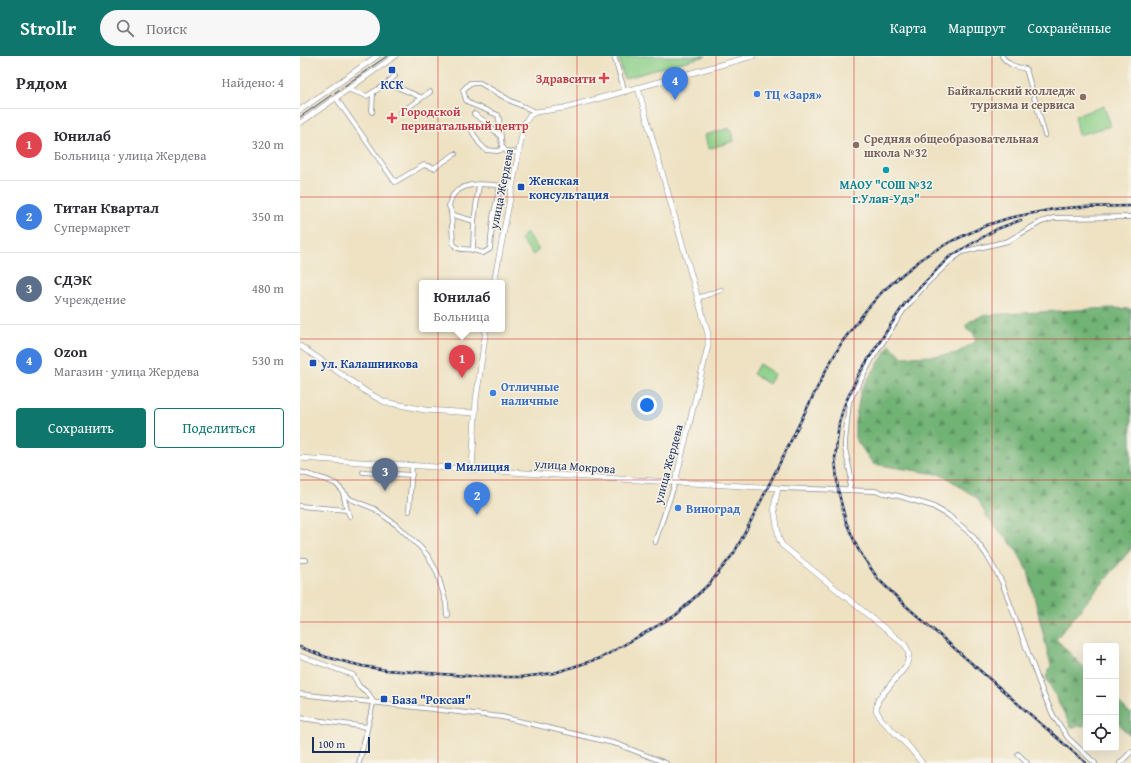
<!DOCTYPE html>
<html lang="ru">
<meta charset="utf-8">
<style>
:root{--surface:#fff;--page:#f7f7f7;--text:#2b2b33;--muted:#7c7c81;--line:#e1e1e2;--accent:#0f766e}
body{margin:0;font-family:"Gentium Book Plus",serif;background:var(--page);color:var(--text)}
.controls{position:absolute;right:12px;bottom:12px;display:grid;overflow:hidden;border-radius:4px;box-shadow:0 4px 16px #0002}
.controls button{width:36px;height:36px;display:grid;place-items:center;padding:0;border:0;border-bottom:1px solid var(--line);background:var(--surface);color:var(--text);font:20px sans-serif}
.scale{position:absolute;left:12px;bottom:10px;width:58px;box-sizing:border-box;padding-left:4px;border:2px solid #1b2f5e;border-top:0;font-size:11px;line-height:14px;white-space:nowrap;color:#1b2f5e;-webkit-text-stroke:3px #f7f3e8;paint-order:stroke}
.you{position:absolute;left:347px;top:349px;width:14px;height:14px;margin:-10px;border:3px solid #fff;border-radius:50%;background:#1a73e8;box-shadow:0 0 0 6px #1a73e833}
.badge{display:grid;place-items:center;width:26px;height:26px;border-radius:50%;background:var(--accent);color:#fff;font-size:13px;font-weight:700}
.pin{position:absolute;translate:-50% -33px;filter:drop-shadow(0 1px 2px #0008)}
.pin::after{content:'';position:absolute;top:21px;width:14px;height:12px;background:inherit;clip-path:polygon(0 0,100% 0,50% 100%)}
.popup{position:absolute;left:119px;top:224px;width:86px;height:52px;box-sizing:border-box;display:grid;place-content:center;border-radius:4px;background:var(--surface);filter:drop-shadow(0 1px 3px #0005);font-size:13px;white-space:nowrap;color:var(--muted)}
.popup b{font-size:15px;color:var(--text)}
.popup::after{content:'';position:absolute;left:50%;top:100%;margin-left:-8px;border:8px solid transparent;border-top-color:var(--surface)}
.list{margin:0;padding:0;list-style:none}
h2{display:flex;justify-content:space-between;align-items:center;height:52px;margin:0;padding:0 16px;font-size:17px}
h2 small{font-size:13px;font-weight:400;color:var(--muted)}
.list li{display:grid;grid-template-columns:26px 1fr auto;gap:12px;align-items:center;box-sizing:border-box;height:72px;padding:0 16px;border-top:1px solid var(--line)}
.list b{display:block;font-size:15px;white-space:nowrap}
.list p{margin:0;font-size:13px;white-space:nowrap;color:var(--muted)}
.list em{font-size:13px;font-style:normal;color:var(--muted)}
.actions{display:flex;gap:8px;padding:12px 16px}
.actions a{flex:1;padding:9px 0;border:1px solid var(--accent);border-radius:4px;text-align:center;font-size:14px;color:var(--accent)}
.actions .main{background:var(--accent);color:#fff}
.icon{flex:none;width:22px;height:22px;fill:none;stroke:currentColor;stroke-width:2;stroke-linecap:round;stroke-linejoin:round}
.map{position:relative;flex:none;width:831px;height:707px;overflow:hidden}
header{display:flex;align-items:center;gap:24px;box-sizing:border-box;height:56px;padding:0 20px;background:var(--accent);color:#fff}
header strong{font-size:19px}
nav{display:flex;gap:22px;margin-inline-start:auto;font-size:14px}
.search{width:280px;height:36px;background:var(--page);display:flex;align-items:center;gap:10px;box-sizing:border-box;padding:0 14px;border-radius:22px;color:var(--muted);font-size:15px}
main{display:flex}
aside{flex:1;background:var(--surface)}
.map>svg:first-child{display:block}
.forest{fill:url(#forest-firs);stroke:#467069}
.park{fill:#8ccf88;stroke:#547f73}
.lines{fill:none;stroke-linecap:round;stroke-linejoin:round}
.minor-casing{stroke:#848890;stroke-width:5.5}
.major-casing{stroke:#848890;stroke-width:6}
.minor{stroke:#fff;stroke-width:4}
.major{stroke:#fff;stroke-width:5}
.tram{stroke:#1b2f5e;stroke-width:1}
.rail-casing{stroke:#1b2f5e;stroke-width:2.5}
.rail{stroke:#f7f3e8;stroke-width:1;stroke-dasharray:3;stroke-linecap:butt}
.grid{fill:none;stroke:#d62828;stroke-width:1;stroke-opacity:0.55}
.transit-dot{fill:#1a4fb4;stroke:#f7f3e8;stroke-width:1.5}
.health-dot{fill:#e0444e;stroke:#f7f3e8;stroke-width:1.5}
.shop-dot{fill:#3f7fe0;stroke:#f7f3e8;stroke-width:1.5}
.education-dot{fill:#8d6e63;stroke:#f7f3e8;stroke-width:1.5}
.culture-dot{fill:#0f9aa8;stroke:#f7f3e8;stroke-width:1.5}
.labels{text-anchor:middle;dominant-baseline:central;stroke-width:3;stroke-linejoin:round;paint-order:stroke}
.health-label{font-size:12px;font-weight:bold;fill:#be3a42;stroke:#f7f3e8;text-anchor:end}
.transit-label{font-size:12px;font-weight:bold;fill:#164399;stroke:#f7f3e8;text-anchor:start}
.education-label{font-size:12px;font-weight:bold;fill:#785e54;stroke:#f7f3e8;text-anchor:end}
.shop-label{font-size:12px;font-weight:bold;fill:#366cbe;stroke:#f7f3e8;text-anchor:start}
.culture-label{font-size:12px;font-weight:bold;fill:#0d838f;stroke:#f7f3e8}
.street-label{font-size:12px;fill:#1b2f5e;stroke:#f7f3e8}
</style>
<header>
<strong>Strollr</strong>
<div class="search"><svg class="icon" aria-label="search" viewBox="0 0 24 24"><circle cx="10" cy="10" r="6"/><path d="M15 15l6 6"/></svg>Поиск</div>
<nav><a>Карта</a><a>Маршрут</a><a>Сохранённые</a></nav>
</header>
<main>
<aside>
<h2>Рядом<small>Найдено: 4</small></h2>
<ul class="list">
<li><span class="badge" style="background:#e0444e">1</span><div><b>Юнилаб</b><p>Больница · улица Жердева</p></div><em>320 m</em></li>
<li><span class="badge" style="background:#3f7fe0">2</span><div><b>Титан Квартал</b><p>Супермаркет</p></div><em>350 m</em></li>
<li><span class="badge" style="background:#5c6f8a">3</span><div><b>СДЭК</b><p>Учреждение</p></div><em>480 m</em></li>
<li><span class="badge" style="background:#3f7fe0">4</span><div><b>Ozon</b><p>Магазин · улица Жердева</p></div><em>530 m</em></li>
</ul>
<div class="actions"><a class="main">Сохранить</a><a>Поделиться</a></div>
</aside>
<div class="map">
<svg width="831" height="707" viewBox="0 0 831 707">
<defs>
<pattern id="forest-firs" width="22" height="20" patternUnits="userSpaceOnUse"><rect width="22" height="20" fill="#71b274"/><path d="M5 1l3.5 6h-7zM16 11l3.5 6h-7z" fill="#5c9162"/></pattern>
</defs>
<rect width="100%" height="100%" fill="#f7f3e8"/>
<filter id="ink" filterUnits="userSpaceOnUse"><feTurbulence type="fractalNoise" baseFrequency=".025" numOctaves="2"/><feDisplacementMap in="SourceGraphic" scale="8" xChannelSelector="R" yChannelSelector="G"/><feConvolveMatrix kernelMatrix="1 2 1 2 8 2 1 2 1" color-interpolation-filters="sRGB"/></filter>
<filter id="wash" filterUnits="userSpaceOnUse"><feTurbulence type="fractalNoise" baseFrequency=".012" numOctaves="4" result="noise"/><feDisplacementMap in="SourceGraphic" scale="16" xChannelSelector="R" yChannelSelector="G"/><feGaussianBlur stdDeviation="0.9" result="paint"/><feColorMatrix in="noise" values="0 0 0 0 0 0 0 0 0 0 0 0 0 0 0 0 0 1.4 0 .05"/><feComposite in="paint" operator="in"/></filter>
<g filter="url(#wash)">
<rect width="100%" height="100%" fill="#eee2c3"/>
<g class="forest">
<polygon points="812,252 831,253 831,493 756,583 786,613 786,667 784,670 771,671 746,621 751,610 728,515 715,492 687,461 678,443 643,419 573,408 555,382 555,366 561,334 590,289 603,301 635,300 657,297 676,285 673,276 667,274 666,269 671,264 686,259"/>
<polygon points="816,643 831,658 831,681 816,665"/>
</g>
<g class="park">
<polygon points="318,0 406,0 367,10 324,23"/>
<polygon points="804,50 811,70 779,79 775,60"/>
<polygon points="430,72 434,85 408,93 405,79"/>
<polygon points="227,177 239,194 233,199 220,183"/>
<polygon points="459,308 475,318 469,328 453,318"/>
</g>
</g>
<g filter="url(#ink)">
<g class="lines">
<g class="minor-casing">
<g id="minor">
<polyline points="314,0 325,36"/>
<path d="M702,0C708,9 716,11 726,13L745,79"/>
<polyline points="86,28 97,31 120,41"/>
<polyline points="47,33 67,40 86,28 95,20"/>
<polyline points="36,42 95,126 124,109 134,112 155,98"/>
<polyline points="72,56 73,37"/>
<polyline points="100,57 130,36"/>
<polyline points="174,58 186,66 200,80"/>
<polyline points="169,70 179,87 186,94 197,95 204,93"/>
<polyline points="218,97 206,95 202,91 199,63 198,59 171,48 166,44 163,34 170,27 180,27 211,45 236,56"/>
<path d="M200,130L193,161L190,193L183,197C180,196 177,195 173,194C165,192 156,196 153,186L151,155L149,150C150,146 151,141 154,138C167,123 195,129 212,131"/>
<polyline points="151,156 153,159 174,165 173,194"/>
<polyline points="174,165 179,129"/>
<polyline points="398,242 421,234"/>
<polyline points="0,416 27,424 36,428 50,443 75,453 80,457 99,471 121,492 128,500 137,516 146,547 147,559"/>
<polyline points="63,416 112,419"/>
<polyline points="478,432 574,435 599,440 632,450 648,459 671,478 686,498 702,526 743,637 753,659 768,682 795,707"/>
<polyline points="549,434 551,420 545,393 545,386 549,346 572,303 603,255 626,228 649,206 662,196 708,185 741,166 754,162 831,161"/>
<polyline points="0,450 47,454 43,437"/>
<polyline points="47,454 50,460"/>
<polyline points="109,455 112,409"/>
<polyline points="355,486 375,427"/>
<polyline points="0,504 6,504"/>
<polyline points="0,600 53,619 59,630 69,638 73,646 71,657 59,707"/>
<polyline points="0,638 202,661 317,688 366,707"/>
<polyline points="0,662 67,671"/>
<polyline points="718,698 727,707"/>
<polyline points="820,707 831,696"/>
</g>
</g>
<g class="major-casing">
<g id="major">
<polyline points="338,32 408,278 408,290 375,427"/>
<polyline points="0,54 77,0"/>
<polyline points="0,67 95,0"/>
<polyline points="194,227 224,68 230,59 236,56 264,52 453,0"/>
<polyline points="0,290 27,308 68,337 85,346 125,354 175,357"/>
<path d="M0,402L302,422L478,432L474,451L479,483L482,489L605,589C610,597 609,602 606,610L578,644L576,654L581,663L610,692L622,707"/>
<polyline points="172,413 176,344 186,273"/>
</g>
</g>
<use href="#minor" class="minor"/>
<use href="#major" class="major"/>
<polyline class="tram" points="0,61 87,0"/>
<g class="rail-casing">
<g id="rail">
<polyline points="721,164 697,173 649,201 605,247 558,319 544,350 539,367 535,403 538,434 546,466 558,493 578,523 606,550 786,707"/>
<polyline points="0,591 26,601 62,610 86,614 183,621 222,621 254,617 301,602 376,559 410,527 434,497 452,463 526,314 542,286 567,253 583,235 604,217 627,199 650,186 687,169 709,162 754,153 779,151 831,150"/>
</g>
</g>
<use href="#rail" class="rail"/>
</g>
</g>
<path class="grid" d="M138,0V707M277,0V707M416,0V707M554,0V707M692,0V707M0,141H831M0,283H831M0,424H831M0,566H831"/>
<g class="transit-dot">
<rect x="88" y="10" width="8" height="8" rx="2"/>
<rect x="217" y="127" width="8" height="8" rx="2"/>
<rect x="9" y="303" width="8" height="8" rx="2"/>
<rect x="144" y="406" width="8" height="8" rx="2"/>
<rect x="80" y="639" width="8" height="8" rx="2"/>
</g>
<g class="health-dot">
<path d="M302 16h4v4h4v4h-4v4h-4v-4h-4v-4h4z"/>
<path d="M90 56h4v4h4v4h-4v4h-4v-4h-4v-4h4z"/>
</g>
<g class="shop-dot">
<circle cx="457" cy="38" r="4"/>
<circle cx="193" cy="337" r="4"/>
<circle cx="378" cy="452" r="4"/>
</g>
<g class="education-dot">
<circle cx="783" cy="41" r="4"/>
<circle cx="556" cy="89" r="4"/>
</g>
<circle class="culture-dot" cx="586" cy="114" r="4"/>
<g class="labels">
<g class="health-label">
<text x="296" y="22">Здравсити</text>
<text x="101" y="55" text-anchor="start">Городской<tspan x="101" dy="14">перинатальный центр</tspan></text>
</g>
<g class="transit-label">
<text x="92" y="28" text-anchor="middle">КСК</text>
<text x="229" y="124">Женская<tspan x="229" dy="14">консультация</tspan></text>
<text x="21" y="307">ул. Калашникова</text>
<text x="156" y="410">Милиция</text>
<text x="92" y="643">База "Роксан"</text>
</g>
<g class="education-label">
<text x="775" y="34">Байкальский колледж<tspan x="775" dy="14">туризма и сервиса</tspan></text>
<text x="564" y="82" text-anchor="start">Средняя общеобразовательная<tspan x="564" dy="14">школа №32</tspan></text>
</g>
<g class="shop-label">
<text x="465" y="38">ТЦ «Заря»</text>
<text x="201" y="330">Отличные<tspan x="201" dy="14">наличные</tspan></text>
<text x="386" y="452">Виноград</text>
</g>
<g class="culture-label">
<text x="586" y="128">МАОУ "СОШ №32<tspan x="586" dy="14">г.Улан-Удэ"</tspan></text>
</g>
<g class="street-label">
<text transform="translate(201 133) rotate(-79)">улица Жердева</text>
<text transform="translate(368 408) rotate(-75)">улица Жердева</text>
<text transform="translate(275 410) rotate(4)">улица Мокрова</text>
</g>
</g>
</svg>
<div class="controls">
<button>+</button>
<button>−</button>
<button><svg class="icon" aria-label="locate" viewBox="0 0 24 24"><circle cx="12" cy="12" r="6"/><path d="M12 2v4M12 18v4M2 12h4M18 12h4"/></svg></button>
</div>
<div class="scale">100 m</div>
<div class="you"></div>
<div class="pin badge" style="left:162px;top:322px;background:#e0444e">1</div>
<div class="popup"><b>Юнилаб</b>Больница</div>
<div class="pin badge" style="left:177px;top:459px;background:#3f7fe0">2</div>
<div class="pin badge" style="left:85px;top:435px;background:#5c6f8a">3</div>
<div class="pin badge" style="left:375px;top:44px;background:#3f7fe0">4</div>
</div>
</main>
